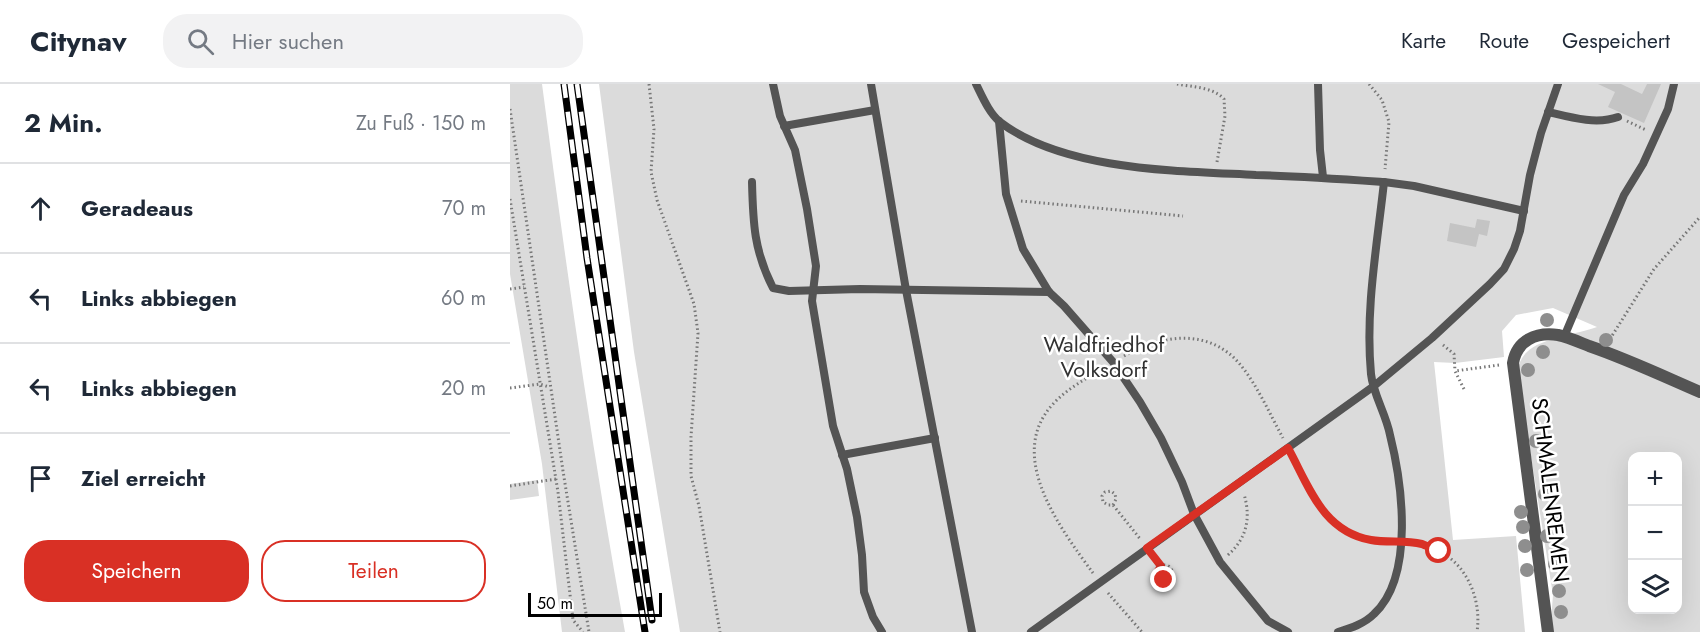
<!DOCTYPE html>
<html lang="de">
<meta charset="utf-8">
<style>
:root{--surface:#fff;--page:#f2f2f3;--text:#1f2937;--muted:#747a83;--line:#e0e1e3;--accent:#d93025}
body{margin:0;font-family:Jost,sans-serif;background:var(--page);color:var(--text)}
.controls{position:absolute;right:18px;bottom:18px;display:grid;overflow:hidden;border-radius:12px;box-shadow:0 6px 24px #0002}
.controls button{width:54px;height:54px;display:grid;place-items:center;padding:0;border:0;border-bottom:2px solid var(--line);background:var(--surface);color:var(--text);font:30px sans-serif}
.scale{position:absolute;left:18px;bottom:15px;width:134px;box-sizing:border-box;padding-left:6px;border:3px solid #000;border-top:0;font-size:16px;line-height:21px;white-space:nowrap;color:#000;-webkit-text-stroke:4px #fff;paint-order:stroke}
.stop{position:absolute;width:18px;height:18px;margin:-14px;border:4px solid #d93025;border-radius:50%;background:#fff}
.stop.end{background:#d93025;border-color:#fff;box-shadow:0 2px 6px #0008}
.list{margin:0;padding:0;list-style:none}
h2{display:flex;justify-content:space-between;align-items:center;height:78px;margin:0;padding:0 24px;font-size:26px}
h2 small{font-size:20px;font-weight:400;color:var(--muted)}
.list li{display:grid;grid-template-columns:39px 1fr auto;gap:18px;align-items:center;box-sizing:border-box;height:90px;padding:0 24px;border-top:2px solid var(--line)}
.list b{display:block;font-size:22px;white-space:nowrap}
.list em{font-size:20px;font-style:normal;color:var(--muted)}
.actions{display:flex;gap:12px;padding:18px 24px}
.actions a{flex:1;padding:14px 0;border:2px solid var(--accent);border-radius:24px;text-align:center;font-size:21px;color:var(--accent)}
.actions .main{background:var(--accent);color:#fff}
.icon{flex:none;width:33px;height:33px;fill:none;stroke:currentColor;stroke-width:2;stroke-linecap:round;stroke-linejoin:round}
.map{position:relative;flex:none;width:1190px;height:548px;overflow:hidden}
header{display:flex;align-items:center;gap:36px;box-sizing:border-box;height:84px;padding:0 30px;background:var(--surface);border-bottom:2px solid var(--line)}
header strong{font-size:28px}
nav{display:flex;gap:33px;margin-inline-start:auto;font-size:21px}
.search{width:420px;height:54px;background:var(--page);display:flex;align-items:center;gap:15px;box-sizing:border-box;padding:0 21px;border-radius:24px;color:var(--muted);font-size:22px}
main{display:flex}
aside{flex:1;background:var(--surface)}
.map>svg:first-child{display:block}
.green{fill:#dbdbdb;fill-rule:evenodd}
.building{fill:#c4c4c4}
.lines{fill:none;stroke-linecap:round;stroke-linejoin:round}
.path{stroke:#767676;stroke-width:3;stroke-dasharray:1.5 3;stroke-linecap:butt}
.service{stroke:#545454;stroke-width:8}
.minor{stroke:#545454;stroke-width:12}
.rail-casing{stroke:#000;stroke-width:7}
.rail{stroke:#fff;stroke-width:4.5;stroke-dasharray:14;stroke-linecap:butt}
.tree{fill:#8e8e8e}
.route{stroke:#d93025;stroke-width:8}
.labels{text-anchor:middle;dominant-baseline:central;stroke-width:5;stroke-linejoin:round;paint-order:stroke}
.park-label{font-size:22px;fill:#323232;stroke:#fff}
.street-label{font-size:22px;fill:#000;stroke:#fff}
</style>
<header>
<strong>Citynav</strong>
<div class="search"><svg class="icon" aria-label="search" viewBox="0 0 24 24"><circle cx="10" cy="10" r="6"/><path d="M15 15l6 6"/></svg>Hier suchen</div>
<nav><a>Karte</a><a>Route</a><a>Gespeichert</a></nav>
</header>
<main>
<aside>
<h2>2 Min.<small>Zu Fuß · 150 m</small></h2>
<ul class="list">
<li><svg class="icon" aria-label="ahead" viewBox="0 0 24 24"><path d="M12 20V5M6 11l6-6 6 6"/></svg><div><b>Geradeaus</b></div><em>70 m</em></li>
<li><svg class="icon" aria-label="left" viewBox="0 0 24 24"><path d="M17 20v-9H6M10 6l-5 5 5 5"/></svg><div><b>Links abbiegen</b></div><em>60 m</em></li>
<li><svg class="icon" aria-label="left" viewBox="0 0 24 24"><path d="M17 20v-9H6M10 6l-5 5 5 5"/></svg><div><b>Links abbiegen</b></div><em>20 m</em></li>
<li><svg class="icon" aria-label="arrive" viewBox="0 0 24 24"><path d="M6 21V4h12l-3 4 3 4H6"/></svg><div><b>Ziel erreicht</b></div></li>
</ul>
<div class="actions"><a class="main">Speichern</a><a>Teilen</a></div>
</aside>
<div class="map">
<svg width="1190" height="548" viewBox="0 0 1190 548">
<rect width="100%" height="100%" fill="#fff"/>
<g class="green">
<path d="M0,0H32C56,183 82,366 115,548H52L32,380L0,190Z"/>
<path d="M89,0H1190V548H1040L1043,511L1007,284C1010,279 1012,272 1017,268C1031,254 1068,250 1087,243L1043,224L1006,231L992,247L994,273L945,279L924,278L943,456L1006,452L1015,548H170L124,268ZM1122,372H1168V526H1122Z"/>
<polygon points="27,396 29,412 0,416 0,400"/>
</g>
<g class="building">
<polygon points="1088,0 1111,0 1132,10 1137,0 1151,0 1134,39 1098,23 1105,8"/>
<polygon points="967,135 980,137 977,152 969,150 966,163 937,157 940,139 965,144"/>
</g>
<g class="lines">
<g class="path">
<polyline points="139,0 144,45 141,88 147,116 184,220 188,249 181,353 181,392 189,422 210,548"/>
<path d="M667,0C682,3 703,3 714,15L715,32L707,78"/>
<polyline points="859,0 872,16 879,38 875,85"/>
<polyline points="0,25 53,387 79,548"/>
<polyline points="1117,37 1136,46"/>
<polyline points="0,115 48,408 63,536 73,548"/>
<polyline points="511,117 673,132"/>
<polyline points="0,205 14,203"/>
<polyline points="1100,255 1144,185 1190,133"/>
<polyline points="933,261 944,270 945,287"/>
<path d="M614,272C647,253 690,244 722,272C743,291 759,329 773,354"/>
<polyline points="0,304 30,300 39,303"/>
<polyline points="954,305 945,287 989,281"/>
<path d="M783,373C810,422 816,452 879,457"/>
<polyline points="0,402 46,395"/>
<polyline points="603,421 606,415 605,410 601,407 595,408 592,412 593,418 598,421 603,421 631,456"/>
<path d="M904,460C948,463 973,507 967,548"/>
<path d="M718,471C737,454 741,434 734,410"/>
<polyline points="644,473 651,482"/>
<circle cx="655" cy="488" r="7"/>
<path d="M583,489C551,445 494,371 544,319C558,304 576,295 593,284"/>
<polyline points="598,509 632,548"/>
</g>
<g class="service">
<polyline points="263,0 270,32 285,66 297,125 306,182 302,217 323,342 337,385 347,433 352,471 354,508 363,533 372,548"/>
<polyline points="361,0 396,206 462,548"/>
<path d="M466,0C472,12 479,29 490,38C554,87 669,87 746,91C789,92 831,95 874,98L904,102L1014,127"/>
<polyline points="808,0 810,66 813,93"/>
<path d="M1038,28C1059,33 1086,41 1108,33"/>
<polyline points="489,37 496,110 513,165 539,208 554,222 603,278 630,318 651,354 672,398 684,430 710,478 758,537 778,548"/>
<polyline points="274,42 365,26"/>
<path d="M242,98C243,139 244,167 263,204L279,207L350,205L539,208"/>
<polyline points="1054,253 1114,111 1133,80 1158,25 1164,0"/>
<polyline points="332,371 425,354"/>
<polyline points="521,548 864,302 922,254 980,200 994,185 1004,165 1010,147 1020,91 1031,49 1048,0"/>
<path d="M828,548C841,544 854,540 864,530C905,492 892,399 880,351C876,330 863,310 861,290C855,226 867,162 874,98"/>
</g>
<path class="minor" d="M1038,548L1003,279C1007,256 1026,248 1048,251C1058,253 1069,258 1079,262C1117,275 1153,292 1190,308"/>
<g class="rail-casing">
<g id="rail">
<polyline points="54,0 77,174 135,548"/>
<polyline points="67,0 142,536"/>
</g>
</g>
<use href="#rail" class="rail"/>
</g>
<g class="tree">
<circle cx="1037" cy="236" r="7"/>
<circle cx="1096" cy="256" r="7"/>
<circle cx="1033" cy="268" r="7"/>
<circle cx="1018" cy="286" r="7"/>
<circle cx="1026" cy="357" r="7"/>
<circle cx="1035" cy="410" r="7"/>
<circle cx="1011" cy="428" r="7"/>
<circle cx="1042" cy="430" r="7"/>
<circle cx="1013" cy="443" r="7"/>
<circle cx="1037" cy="452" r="7"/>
<circle cx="1015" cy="462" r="7"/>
<circle cx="1045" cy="480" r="7"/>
<circle cx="1017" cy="486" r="7"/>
<circle cx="1049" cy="507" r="7"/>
<circle cx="1051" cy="528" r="7"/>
</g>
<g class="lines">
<path class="route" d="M654,496L649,493L648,487L651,482L637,464L778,364C799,402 812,447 861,456C877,459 895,456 912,460C917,462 923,465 929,467"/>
</g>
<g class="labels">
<g class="park-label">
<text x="594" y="260">Waldfriedhof<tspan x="594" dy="25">Volksdorf</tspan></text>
</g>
<g class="street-label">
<text transform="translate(1041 406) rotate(83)">SCHMALENREMEN</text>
</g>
</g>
</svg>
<div class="controls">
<button>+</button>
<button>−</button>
<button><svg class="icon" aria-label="layers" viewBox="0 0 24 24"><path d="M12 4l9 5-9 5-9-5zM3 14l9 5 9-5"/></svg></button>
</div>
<div class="scale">50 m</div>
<div class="stop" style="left:929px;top:467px"></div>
<div class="stop end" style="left:654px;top:496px"></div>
</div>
</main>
